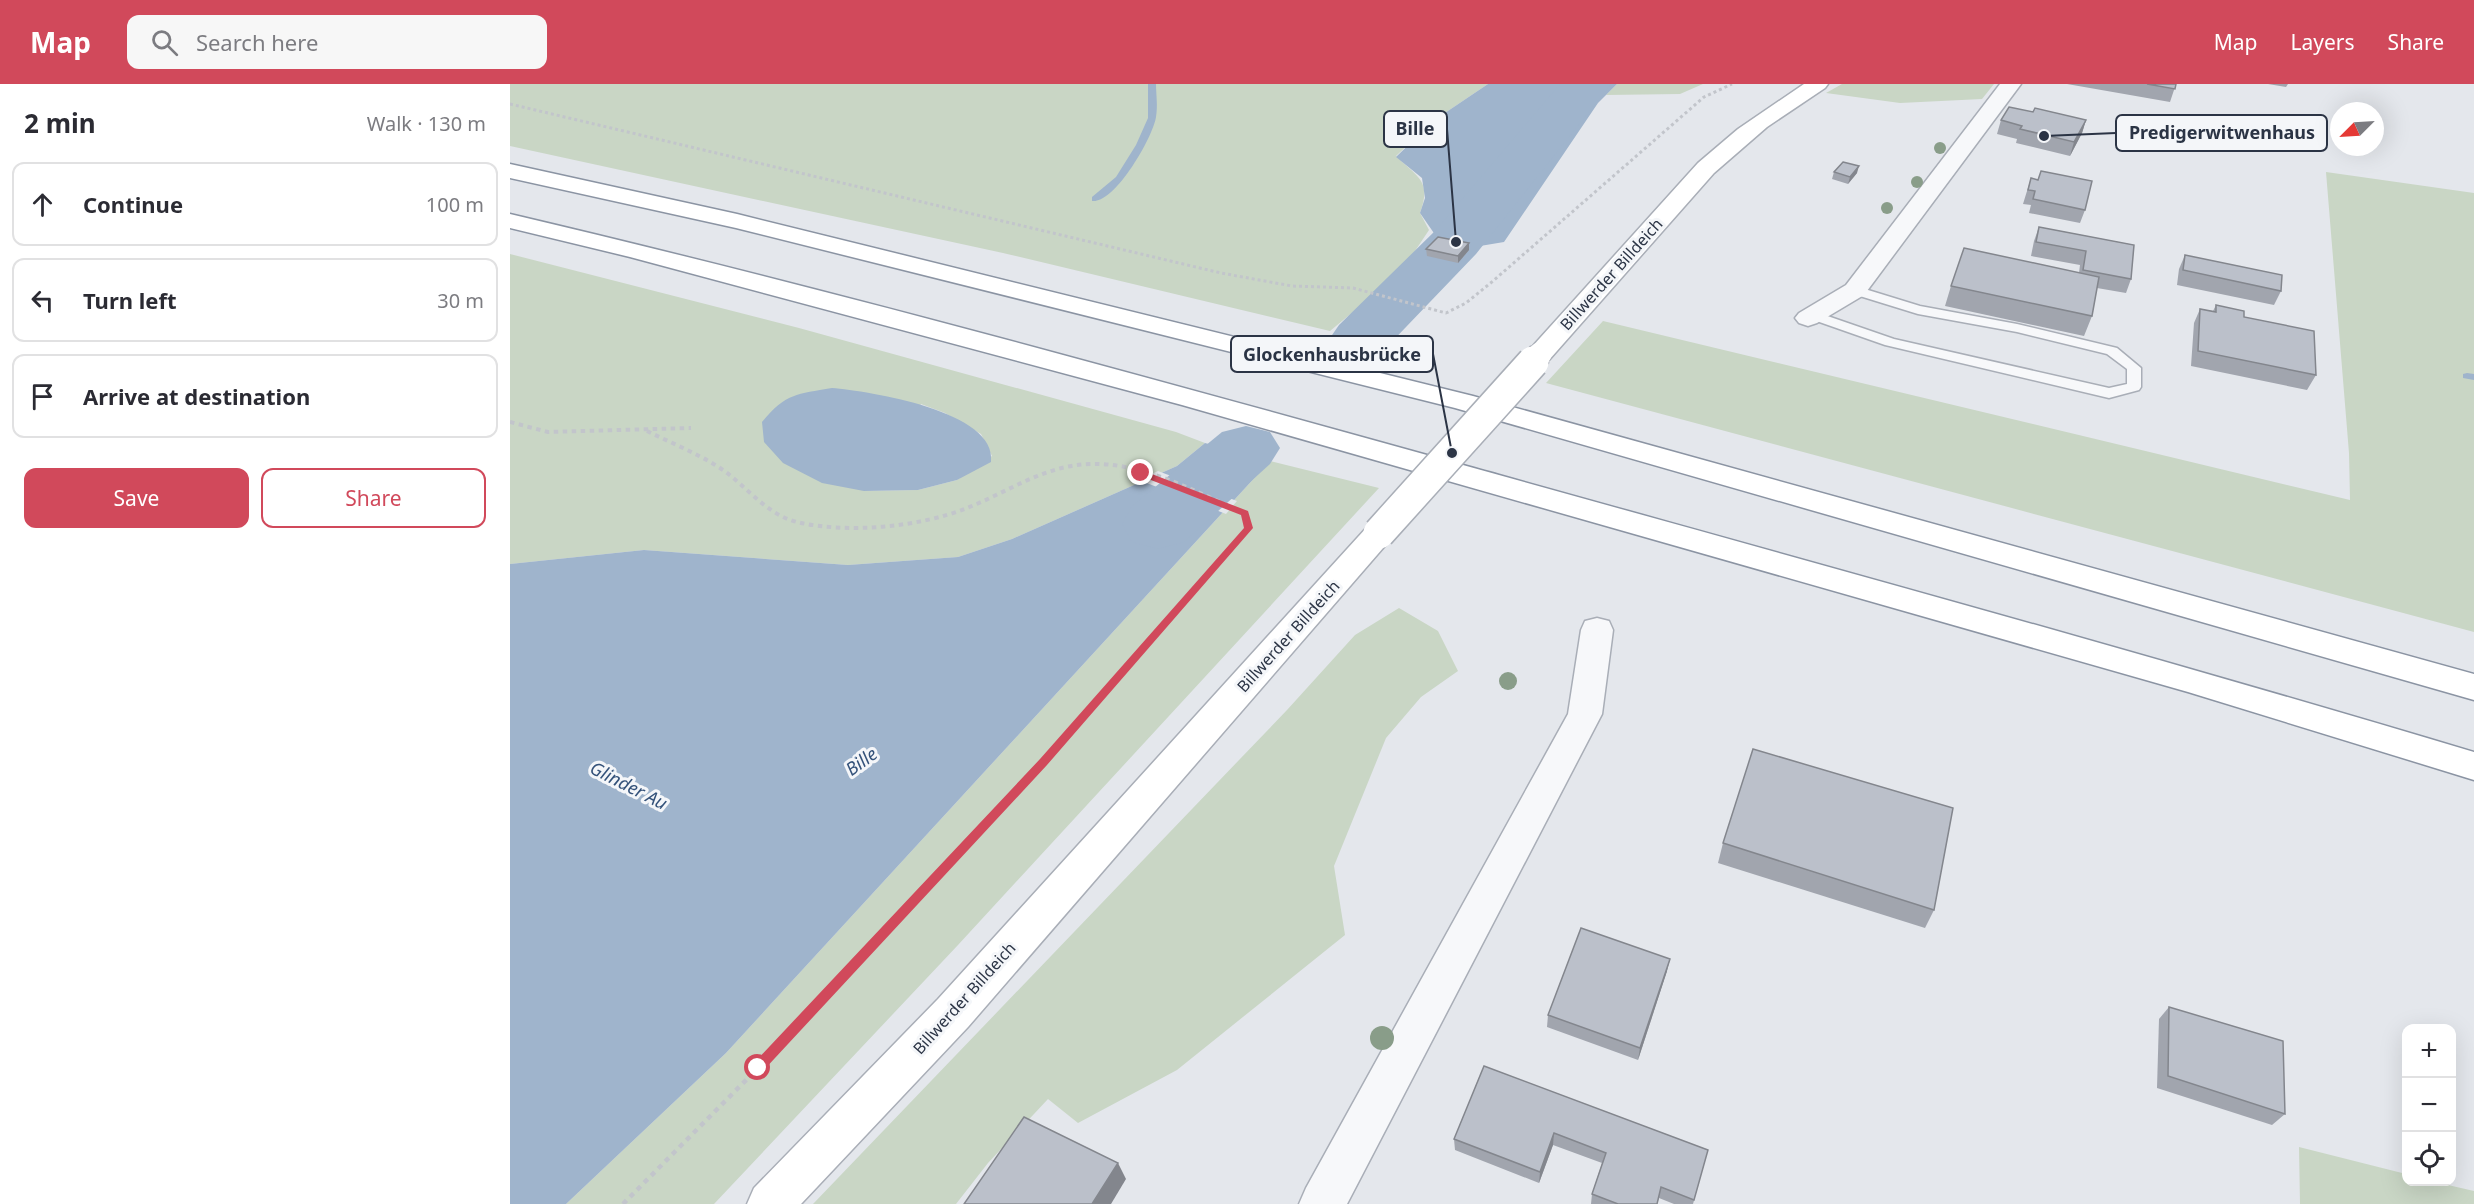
<!DOCTYPE html>
<meta charset="utf-8">
<style>
:root{--surface:#fff;--page:#f7f7f7;--text:#2b2b33;--muted:#7c7c81;--line:#e1e1e2;--accent:#d1495b}
body{margin:0;font-family:"Noto Sans",sans-serif;background:var(--page);color:var(--text)}
.controls{position:absolute;right:18px;bottom:18px;display:grid;overflow:hidden;border-radius:12px;box-shadow:0 6px 24px #0002}
.controls button{width:54px;height:54px;display:grid;place-items:center;padding:0;border:0;border-bottom:2px solid var(--line);background:var(--surface);color:var(--text);font:30px sans-serif}
.compass{position:absolute;left:1820px;top:18px;width:54px;height:54px;border-radius:50%;background:var(--surface);box-shadow:0 6px 24px #0002;rotate:246deg}
.stop{position:absolute;width:18px;height:18px;margin:-14px;border:4px solid #d1495b;border-radius:50%;background:#fff}
.stop.end{background:#d1495b;border-color:#fff;box-shadow:0 2px 6px #0008}
.list{margin:0;padding:0;list-style:none}
h2{display:flex;justify-content:space-between;align-items:center;height:78px;margin:0;padding:0 24px;font-size:26px}
h2 small{font-size:20px;font-weight:400;color:var(--muted)}
.list li{display:grid;grid-template-columns:39px 1fr auto;gap:18px;align-items:center;box-sizing:border-box;height:84px;margin:0 12px 12px;padding:0 12px;border:2px solid var(--line);border-radius:12px}
.list b{display:block;font-size:22px;white-space:nowrap}
.list em{font-size:20px;font-style:normal;color:var(--muted)}
.actions{display:flex;gap:12px;padding:18px 24px}
.actions a{flex:1;padding:14px 0;border:2px solid var(--accent);border-radius:12px;text-align:center;font-size:21px;color:var(--accent)}
.actions .main{background:var(--accent);color:#fff}
.icon{flex:none;width:33px;height:33px;fill:none;stroke:currentColor;stroke-width:2;stroke-linecap:round;stroke-linejoin:round}
.map{position:relative;flex:none;width:1964px;height:1120px;overflow:hidden}
header{display:flex;align-items:center;gap:36px;box-sizing:border-box;height:84px;padding:0 30px;background:var(--accent);color:#fff}
header strong{font-size:28px}
nav{display:flex;gap:33px;margin-inline-start:auto;font-size:21px}
.search{width:420px;height:54px;background:var(--page);display:flex;align-items:center;gap:15px;box-sizing:border-box;padding:0 21px;border-radius:12px;color:var(--muted);font-size:22px}
main{display:flex}
aside{flex:1;background:var(--surface)}
.map>svg:first-child{display:block}
.green{fill:#c9d6c5;fill-rule:evenodd}
.water{fill:#9fb4cc}
.pier{fill:#e4e7ec}
.lines{fill:none;stroke-linecap:round;stroke-linejoin:round}
.stream{fill:#9fb4cc;fill-rule:evenodd}
.river{fill:#9fb4cc;fill-rule:evenodd}
.lane-casing{stroke:#a9aeb7;stroke-width:3}
.street-casing{stroke:#a9aeb7;stroke-width:3}
.secondary-casing{stroke:#a9aeb7;stroke-width:3}
.highway-casing{stroke:#8b94a3;stroke-width:3}
.path-far2{stroke:#c2c5cb;stroke-width:3;stroke-dasharray:3 3;stroke-linecap:butt}
.path-far1{stroke:#c2c5cb;stroke-width:4;stroke-dasharray:4.5 4.5;stroke-linecap:butt}
.path{stroke:#c2c5cb;stroke-width:4.5;stroke-dasharray:5 5;stroke-linecap:butt}
.lane{fill:#f7f8fa;fill-rule:evenodd}
.street{fill:#f7f8fa;fill-rule:evenodd}
.secondary{fill:#fff;fill-rule:evenodd}
.highway{fill:#fff;fill-rule:evenodd}
.secondary-bridge-far1-casing{stroke:#a9aeb7;stroke-width:26;stroke-linecap:butt}
.secondary-bridge-casing{stroke:#a9aeb7;stroke-width:34;stroke-linecap:butt}
.secondary-bridge-far1{stroke:#fff;stroke-width:23}
.secondary-bridge{stroke:#fff;stroke-width:31}
.tree{fill:#899d89}
.wall{fill:#a1a5ae}
.shaded-wall{fill:#83868d}
.building{fill:#bbc0ca;stroke:#83868d;stroke-width:1.5}
.route{fill:#d1495b}
.labels{text-anchor:middle;dominant-baseline:central;stroke-width:6;stroke-linejoin:round;paint-order:stroke}
.street-label{font-size:16px;fill:#2b3445;stroke:#f4f6f9}
.water-label{font-size:18px;font-style:italic;fill:#34527a;stroke:#f4f6f9}
.leader{fill:none;stroke:#2b3445;stroke-width:2}
.callout-dot{fill:#2b3445;stroke:#f4f6f9;stroke-width:2}
.callout{fill:#f4f6f9;stroke:#2b3445;stroke-width:2}
.callout-label{font-size:18px;text-anchor:middle;font-weight:bold;fill:#2b3445}
</style>
<header>
<strong>Map</strong>
<div class="search"><svg class="icon" aria-label="search" viewBox="0 0 24 24"><circle cx="10" cy="10" r="6"/><path d="M15 15l6 6"/></svg>Search here</div>
<nav><a>Map</a><a>Layers</a><a>Share</a></nav>
</header>
<main>
<aside>
<h2>2 min<small>Walk · 130 m</small></h2>
<ul class="list">
<li><svg class="icon" aria-label="ahead" viewBox="0 0 24 24"><path d="M12 20V5M6 11l6-6 6 6"/></svg><div><b>Continue</b></div><em>100 m</em></li>
<li><svg class="icon" aria-label="left" viewBox="0 0 24 24"><path d="M17 20v-9H6M10 6l-5 5 5 5"/></svg><div><b>Turn left</b></div><em>30 m</em></li>
<li><svg class="icon" aria-label="arrive" viewBox="0 0 24 24"><path d="M6 21V4h12l-3 4 3 4H6"/></svg><div><b>Arrive at destination</b></div></li>
</ul>
<div class="actions"><a class="main">Save</a><a>Share</a></div>
</aside>
<div class="map">
<svg width="1964" height="1120" viewBox="0 0 1964 1120">
<rect width="100%" height="100%" fill="#e4e7ec"/>
<g class="green">
<path d="M0,0H978L923,37L886,72C907,93 922,96 910,129L919,146L891,188L820,247L493,169L0,62Z"/>
<polygon points="1107,0 1193,0 1170,10 1096,11"/>
<polygon points="1332,0 1484,0 1472,15 1390,19 1316,9"/>
<polygon points="1816,88 1964,109 1964,548 1036,299 1093,237 1840,416 1839,369"/>
<path d="M0,170L289,244L666,348L695,359L667,382L502,455L448,473L338,481L134,466L0,480ZM411,320L435,329L471,350L482,372L447,396L408,406L354,407Z"/>
<polygon points="760,377 869,404 448,861 204,1120 56,1120 216,969"/>
<polygon points="889,524 928,547 948,587 911,613 876,654 824,782 835,851 667,986 568,1039 538,1015 478,1079 446,1120 303,1120 777,626 845,551"/>
<polygon points="1789,1063 1896,1090 1896,1098 1925,1098 1964,1107 1964,1120 1790,1120"/>
</g>
<g class="water">
<polygon points="978,0 1107,0 1088,19 994,158 964,163 928,155 910,129 915,114 912,94 886,73 923,37"/>
<path d="M322,304C358,307 488,327 481,378L447,396L408,406L354,407L312,399L273,379L254,358L252,338C276,309 287,310 322,304Z"/>
<polygon points="695,359 760,377 216,969 56,1120 0,1120 0,480 134,466 338,481 448,473 502,455 667,382"/>
</g>
<polygon class="pier" points="648,387 727,417 716,430 629,396"/>
<g class="lines">
<g class="stream">
<path d="M638,0H646C646,10 648,22 646,33C643,53 605,120 582,117V113L606,93L626,61L638,34Z"/>
<polygon points="1957,289 1964,290 1964,296 1953,294 1953,290"/>
</g>
<g class="river">
<polygon points="1050,0 1101,0 966,170 873,267 851,273 829,267 820,254 829,241 926,146"/>
<polygon points="736,342 760,348 770,364 760,380 674,458 648,465 622,458 612,440 622,422 712,348"/>
</g>
<g class="lane-casing">
<polygon id="lane" points="1345,202 1410,222 1507,240 1607,264 1631,284 1631,303 1629,306 1599,314 1375,261 1298,234 1296,231 1303,227 1384,255 1599,304 1617,300 1617,285 1597,270 1507,248 1408,230 1340,209 1338,206 1340,203"/>
</g>
<g class="street-casing">
<g id="street">
<polygon points="1490,0 1511,0 1354,211 1307,239 1298,242 1289,239 1285,234 1289,229 1336,201"/>
<polygon points="1087,534 1099,537 1103,546 1092,630 837,1120 789,1120 796,1104 1058,630 1071,546 1075,537"/>
</g>
</g>
<g class="secondary-casing">
<g id="secondary">
<polygon points="1294,0 1318,0 1315,4 1257,43 1204,89 1039,276 1030,278 1021,276 1017,270 1021,264 1188,79 1228,45"/>
<polygon points="869,439 880,442 884,449 880,456 458,943 291,1120 237,1120 244,1104 428,915 858,442"/>
</g>
</g>
<g class="highway-casing">
<g id="highway">
<polygon points="0,80 227,130 963,312 1964,590 1964,616 945,324 226,144 0,94"/>
<path d="M0,130C332,208 661,300 989,391C1315,482 1640,571 1964,668V696L1678,608L672,321L120,173L0,144Z"/>
</g>
</g>
<polyline class="path-far2" points="0,20 711,189 782,202 843,204 936,229 956,219 983,197 1194,13 1222,0"/>
<g class="path-far1">
<polyline points="0,338 38,348 181,344"/>
<path d="M137,347C161,359 187,369 210,384C236,401 255,430 287,438C337,450 410,443 457,424C498,408 535,381 580,380C634,378 687,409 735,429L739,444L563,644"/>
</g>
<polyline class="path" points="113,1120 248,984 565,642"/>
<use href="#lane" class="lane"/>
<use href="#street" class="street"/>
<use href="#secondary" class="secondary"/>
<use href="#highway" class="highway"/>
<g class="secondary-bridge-far1-casing">
<polyline id="secondary-bridge-far1" points="1022,279 1030,270"/>
</g>
<g class="secondary-bridge-casing">
<polyline id="secondary-bridge" points="869,449 1023,278"/>
</g>
<use href="#secondary-bridge-far1" class="secondary-bridge-far1"/>
<use href="#secondary-bridge" class="secondary-bridge"/>
</g>
<g class="tree">
<circle cx="1430" cy="64" r="6"/>
<circle cx="1407" cy="98" r="6"/>
<circle cx="1377" cy="124" r="6"/>
<circle cx="998" cy="597" r="9"/>
<circle cx="872" cy="954" r="12"/>
</g>
<g class="wall">
<polygon points="1557,0 1666,0 1660,18"/>
<polygon points="1758,0 1778,0 1776,3"/>
<polygon points="1523,28 1576,36 1572,49 1560,72 1506,59 1507,55 1487,50 1491,36"/>
<polygon points="1324,88 1347,89 1338,100 1322,95"/>
<polygon points="1521,94 1528,96 1575,126 1570,139 1519,129 1521,121 1513,120"/>
<polygon points="1529,143 1624,161 1621,195 1616,209 1587,204 1582,232 1574,252 1435,222 1441,202 1569,189 1570,181 1521,172 1524,157"/>
<polygon points="959,159 959,166 948,179 917,172 916,165"/>
<polygon points="1675,171 1771,207 1764,221 1667,201 1669,185"/>
<polygon points="1706,221 1734,233 1806,291 1797,306 1681,282 1684,239 1690,225 1703,227"/>
<polygon points="1213,759 1424,826 1415,844 1208,779"/>
<polygon points="1157,887 1128,976 1037,943 1038,931"/>
<polygon points="1659,923 1775,1030 1762,1041 1647,1004 1649,935"/>
<polygon points="974,982 1198,1066 1183,1120 1164,1120 1149,1114 1147,1120 1081,1120 1082,1110 1092,1079 1043,1061 1029,1099 945,1066 944,1055"/>
</g>
<g class="shaded-wall">
<polygon points="1576,36 1572,49 1560,72 1564,58"/>
<polygon points="1349,82 1347,89 1338,100 1340,93"/>
<polygon points="959,159 959,166 948,179 948,172"/>
<polygon points="1160,875 1157,887 1128,976 1130,964"/>
<polygon points="1044,1049 1043,1061 1029,1099 1030,1088"/>
<polygon points="608,1079 616,1095 601,1120 582,1120"/>
</g>
<g class="building">
<polygon points="1637,0 1666,0 1665,5"/>
<polygon points="1499,23 1523,28 1525,24 1576,36 1564,58 1510,45 1512,42 1491,36"/>
<polygon points="1333,78 1349,82 1340,93 1324,88"/>
<polygon points="1531,87 1582,97 1575,126 1523,115 1525,107 1518,106 1521,94 1528,96"/>
<polygon points="1529,143 1624,161 1621,195 1573,186 1576,167 1526,158"/>
<polygon points="928,153 959,159 948,172 916,165"/>
<polygon points="1454,164 1589,193 1582,232 1441,202"/>
<polygon points="1675,171 1772,191 1771,207 1673,186"/>
<polygon points="1706,221 1734,227 1734,233 1804,247 1806,291 1688,267 1690,225 1706,228"/>
<polygon points="1243,665 1443,724 1424,826 1213,759"/>
<polygon points="1071,844 1160,875 1130,964 1038,931"/>
<polygon points="1659,923 1773,957 1775,1030 1658,992"/>
<polygon points="974,982 1198,1066 1184,1116 1151,1103 1147,1120 1108,1120 1082,1110 1096,1069 1044,1049 1030,1088 944,1055"/>
<polygon points="514,1033 608,1079 582,1120 454,1120"/>
</g>
<polygon class="route" points="628,387 634,387 738,427 743,444 537,681 252,988 243,988 241,984 243,980 530,675 734,444 731,431 628,391"/>
<g class="labels">
<g class="street-label">
<text transform="translate(1101 190) rotate(-48)">Billwerder Billdeich</text>
<text transform="translate(778 552) rotate(-48)">Billwerder Billdeich</text>
<text transform="translate(454 914) rotate(-48)">Billwerder Billdeich</text>
</g>
<g class="water-label">
<text transform="translate(351 677) rotate(-36)">Bille</text>
<text transform="translate(119 701) rotate(27)">Glinder Au</text>
</g>
</g>
<path class="leader" d="M946 158L937 45M1534 52L1606 49M942 369L923 270"/>
<g class="callout-dot">
<circle cx="946" cy="158" r="6"/>
<circle cx="1534" cy="52" r="6"/>
<circle cx="942" cy="369" r="6"/>
</g>
<g class="callout">
<rect x="874" y="27" width="63" height="36" rx="6"/>
<rect x="1606" y="31" width="211" height="36" rx="6"/>
<rect x="721" y="252" width="202" height="36" rx="6"/>
</g>
<g class="callout-label">
<text x="905" y="51">Bille</text>
<text x="1712" y="55">Predigerwitwenhaus</text>
<text x="822" y="277">Glockenhausbrücke</text>
</g>
</svg>
<div class="controls">
<button>+</button>
<button>−</button>
<button><svg class="icon" aria-label="locate" viewBox="0 0 24 24"><circle cx="12" cy="12" r="6"/><path d="M12 2v4M12 18v4M2 12h4M18 12h4"/></svg></button>
</div>
<svg class="compass" viewBox="-18 -18 36 36"><path d="M0-13l5 13h-10z" fill="#e53935"/><path d="M0 13l5-13h-10z" fill="#7c7c81"/></svg>
<div class="stop" style="left:248px;top:984px"></div>
<div class="stop end" style="left:631px;top:389px"></div>
</div>
</main>
